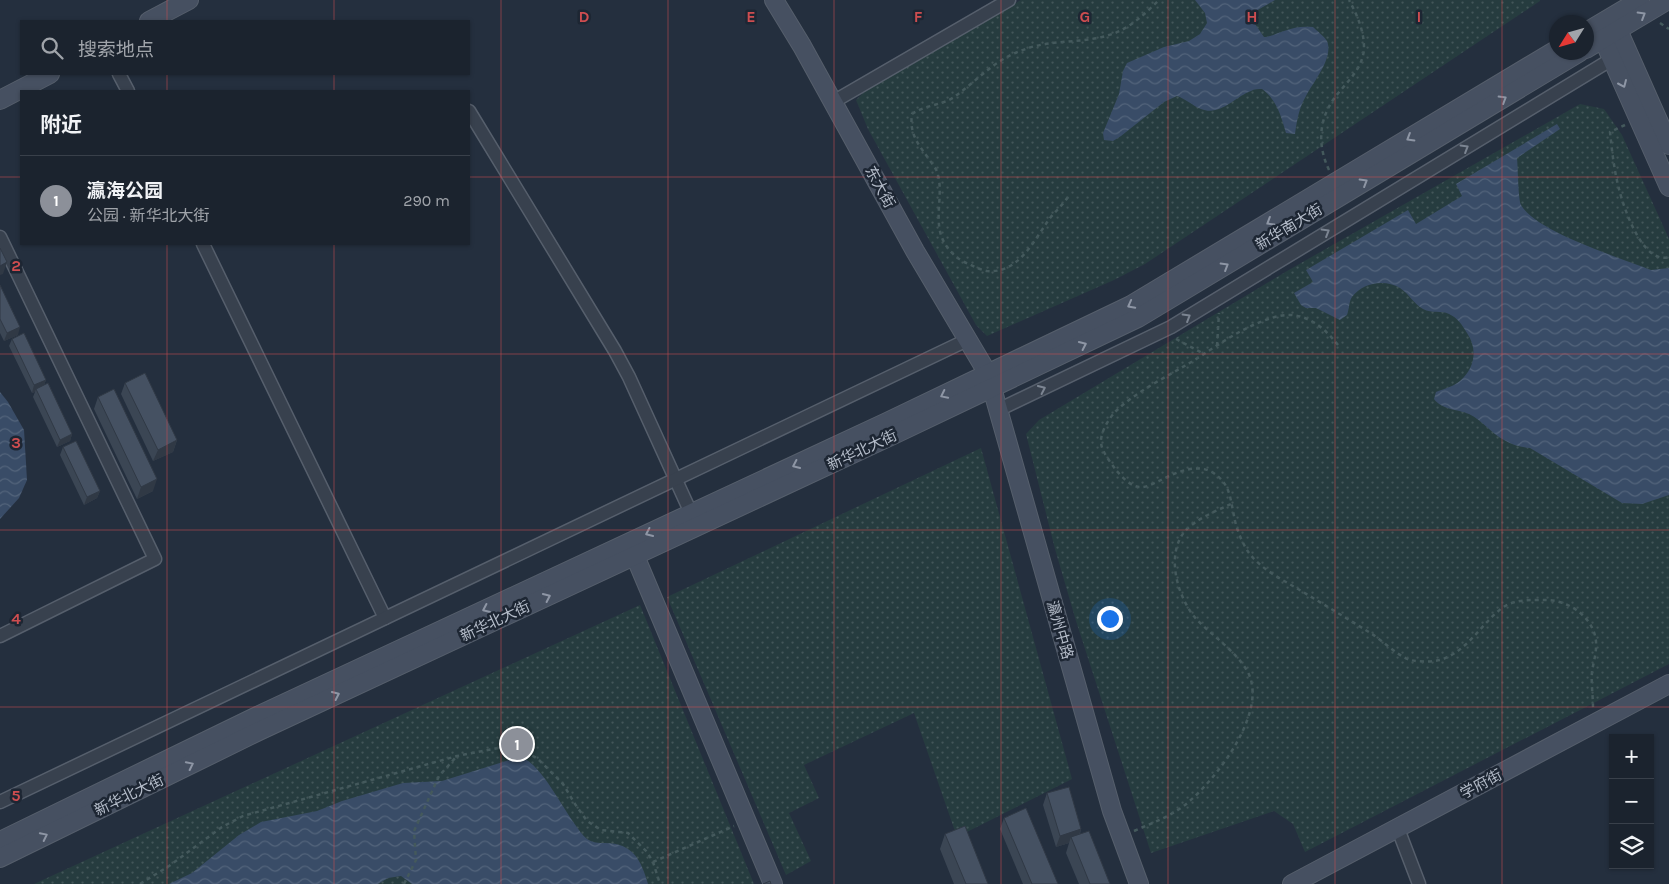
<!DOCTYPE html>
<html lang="zh">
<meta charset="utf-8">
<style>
:root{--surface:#1b232e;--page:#242b36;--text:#f1f3f6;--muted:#a0a4aa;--line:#39404a;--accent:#8c9099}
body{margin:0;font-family:Karla,"Noto Sans SC",sans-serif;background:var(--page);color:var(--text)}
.controls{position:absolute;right:15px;bottom:15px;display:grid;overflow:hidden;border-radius:0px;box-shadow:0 1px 4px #0004}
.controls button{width:45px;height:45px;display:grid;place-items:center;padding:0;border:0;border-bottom:1px solid var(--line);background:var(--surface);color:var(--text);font:25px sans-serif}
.compass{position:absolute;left:1549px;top:15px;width:45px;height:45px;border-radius:50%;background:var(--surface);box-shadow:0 1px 4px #0004;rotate:233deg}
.you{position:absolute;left:1109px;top:618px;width:18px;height:18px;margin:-12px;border:4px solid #fff;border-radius:50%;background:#1a73e8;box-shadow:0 0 0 8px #1a73e833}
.badge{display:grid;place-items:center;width:32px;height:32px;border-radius:50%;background:var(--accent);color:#fff;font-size:16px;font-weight:700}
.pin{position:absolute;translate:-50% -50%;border:2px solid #fff;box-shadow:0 1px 5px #0006}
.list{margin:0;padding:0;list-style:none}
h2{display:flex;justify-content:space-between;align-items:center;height:65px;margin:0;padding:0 20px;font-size:21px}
h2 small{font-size:16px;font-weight:400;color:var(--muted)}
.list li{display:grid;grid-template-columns:32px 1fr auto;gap:15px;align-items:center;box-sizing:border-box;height:90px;padding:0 20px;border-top:1px solid var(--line)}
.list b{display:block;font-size:19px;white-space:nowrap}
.list p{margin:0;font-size:16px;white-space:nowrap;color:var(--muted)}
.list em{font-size:16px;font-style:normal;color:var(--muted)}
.icon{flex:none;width:28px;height:28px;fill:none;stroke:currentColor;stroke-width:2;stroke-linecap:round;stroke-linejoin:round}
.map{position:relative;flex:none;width:1669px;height:884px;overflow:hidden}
.search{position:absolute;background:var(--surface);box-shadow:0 1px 4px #0004;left:20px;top:20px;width:450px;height:55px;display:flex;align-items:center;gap:12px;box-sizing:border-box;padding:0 18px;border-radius:0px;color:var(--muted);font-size:19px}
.panel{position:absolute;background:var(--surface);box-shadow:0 1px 4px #0004;left:20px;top:90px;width:450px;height:155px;border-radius:0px}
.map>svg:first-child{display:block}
.grass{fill:url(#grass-dots)}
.water{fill:url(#water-waves)}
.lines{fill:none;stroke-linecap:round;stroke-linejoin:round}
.street-casing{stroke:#565f6c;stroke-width:15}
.secondary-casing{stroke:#565f6c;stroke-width:20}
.path{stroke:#44595c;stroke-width:2.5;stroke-dasharray:4 4;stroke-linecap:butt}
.street{stroke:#38414e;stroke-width:12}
.secondary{stroke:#465061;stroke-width:18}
.wall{fill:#3b4654}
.shaded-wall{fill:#303945}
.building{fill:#455162;stroke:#303945}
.oneway{stroke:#8e96a5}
.oneway2{stroke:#7c8592}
.grid{fill:none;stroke:#ce4d50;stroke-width:1;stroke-opacity:0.55}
.labels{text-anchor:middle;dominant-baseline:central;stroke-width:5;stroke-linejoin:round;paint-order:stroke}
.street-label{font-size:15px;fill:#b4bcc9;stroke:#1d2633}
.grid-label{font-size:16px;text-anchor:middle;font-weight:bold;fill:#ce4d50;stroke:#1d2633;stroke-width:5;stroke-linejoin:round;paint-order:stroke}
</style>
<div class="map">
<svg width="1669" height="884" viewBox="0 0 1669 884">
<defs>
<pattern id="grass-dots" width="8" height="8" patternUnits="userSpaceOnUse" patternTransform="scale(1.25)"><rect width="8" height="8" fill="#263c3f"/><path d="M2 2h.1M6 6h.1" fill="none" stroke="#435659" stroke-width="1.8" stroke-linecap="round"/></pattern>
<pattern id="water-waves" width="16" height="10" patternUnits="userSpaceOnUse" patternTransform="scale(1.25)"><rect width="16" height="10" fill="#394c67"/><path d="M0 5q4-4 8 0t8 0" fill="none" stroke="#53647b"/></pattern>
</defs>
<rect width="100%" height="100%" fill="#242f3e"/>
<g class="grass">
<polygon points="1021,0 1540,0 1540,1 1145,264 1114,280 987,336 976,325 868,129 856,100 869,87"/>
<polygon points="1580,104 1604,109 1622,135 1669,239 1669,664 1305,852 1293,824 1274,811 1151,853 1076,621 1055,549 1026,434 1039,420 1287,271"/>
<polygon points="981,448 1072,779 957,837 914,713 804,765 819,798 789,813 811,861 786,875 667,597"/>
<polygon points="640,605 754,884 34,884"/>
</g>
<g class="water">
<path d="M1195,0H1275L1256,11L1255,24L1264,37C1271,37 1277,33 1284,31C1294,27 1303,26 1313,27C1317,31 1324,36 1327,41C1334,58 1313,82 1306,96C1299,108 1297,120 1295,134L1286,133C1281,116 1277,100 1262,89C1259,89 1254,89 1251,91C1236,96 1220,117 1201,109C1193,106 1186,99 1177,96L1164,102L1121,136L1113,141L1104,140L1103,133L1119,94L1123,71L1127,63L1164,47L1189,41L1200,34L1207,23L1205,13Z"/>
<path d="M1557,124L1560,129L1517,158C1518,168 1518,198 1521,205C1536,232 1621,258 1651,270L1669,268V495L1642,504L1622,503L1530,448C1521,447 1512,445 1504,440C1491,433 1483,421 1469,414C1457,409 1442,410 1434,399L1436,392C1444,389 1454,386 1460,381C1475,368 1478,349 1467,333C1462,325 1458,318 1449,314C1441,310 1432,314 1423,309C1414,304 1409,294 1400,288C1385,279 1363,282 1352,297C1349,301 1349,310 1347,315L1340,320L1316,308H1306L1301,305L1294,293L1313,282L1306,270L1408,210L1416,224L1462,196L1456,184Z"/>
<polygon points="0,392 8,402 24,430 27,480 19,498 0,519"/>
<path d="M519,757C542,760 568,822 587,839C593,843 598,843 605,843C633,843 641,860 648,884H412L401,876L388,878L378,884H169L192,873L239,835L261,822L317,811L342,801L403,783L442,781Z"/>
</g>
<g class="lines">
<g class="street-casing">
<g id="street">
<polyline points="119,74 128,91"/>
<polyline points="833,102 1009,0"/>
<polyline points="469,111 615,351 629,377 691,513"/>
<polyline points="0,237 155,559 0,636"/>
<polyline points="203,244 385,618"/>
<polyline points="998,410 1171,327 1612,59"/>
<polyline points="0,802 967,340"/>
<polyline points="1398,829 1419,884"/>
</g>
</g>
<g class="secondary-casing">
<g id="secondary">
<polyline points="774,0 802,46 915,251 988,374 1112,811 1139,884"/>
<polyline points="149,21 189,0"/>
<polyline points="1618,30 1669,145"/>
<polyline points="1586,32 1640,0"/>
<polyline points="1603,39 1669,187"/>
<polyline points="1586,49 1668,0"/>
<polyline points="0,100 50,74"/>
<polyline points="635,556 773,884"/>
<polyline points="0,841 253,718 887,422 1131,305 1556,50"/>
<polyline points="0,858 259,731 893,435 1138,318 1580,52"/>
<polyline points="1292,884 1669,684"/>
</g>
</g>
<g class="path">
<polyline points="1660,23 1669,29"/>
<path d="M1625,125L1610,132C1612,151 1614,170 1619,189C1624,209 1643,265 1669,257"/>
<path d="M1329,170C1318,147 1318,122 1333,100C1345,83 1363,70 1364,48C1364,30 1357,15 1349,0"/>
<path d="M1068,197C1062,206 1054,212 1048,221C1033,242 1018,274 987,271C981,270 975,267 969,264C957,260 945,248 941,235C935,216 943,194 938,175C937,170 934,166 931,162C919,145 909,135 912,114C925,105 943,105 954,97C977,81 995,59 1023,50C1050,39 1081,44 1109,35C1128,30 1145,14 1159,0"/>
<polyline points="1176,339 1204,354"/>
<path d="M1338,345C1326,330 1312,317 1292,315C1278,314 1262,321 1249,327C1228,337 1208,352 1188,364C1164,378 1136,392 1116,411C1109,418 1100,433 1101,443C1102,452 1111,463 1116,470C1121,476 1131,487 1140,487C1146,488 1154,483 1159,481C1175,473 1195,463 1212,472C1230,483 1230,497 1234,516C1236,528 1242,543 1249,553C1261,569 1281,579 1298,589C1323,604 1348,619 1372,634C1383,641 1398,656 1410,660C1419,662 1430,662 1440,660C1467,652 1481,624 1502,608C1514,599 1532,600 1546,600C1571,600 1598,621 1596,647C1596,655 1593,664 1592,672C1591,683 1593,696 1593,708"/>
<polyline points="1217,346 1219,313"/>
<path d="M1134,831C1152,823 1169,817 1185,805C1215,781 1272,709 1246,669C1234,650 1213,636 1198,621C1178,600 1164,554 1186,530C1198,518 1216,511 1231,504"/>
<polyline points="653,862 734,826"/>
<polyline points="140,884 169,866 222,827 243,816 457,756 504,747 521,749 538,759 563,784 575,804 587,821 601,830 628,833 647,852 653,862 660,884"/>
<polyline points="404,884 416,860 414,831 439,776 456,757"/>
</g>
<use href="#street" class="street"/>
<use href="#secondary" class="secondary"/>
</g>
<g class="wall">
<polygon points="0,285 18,335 4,341 0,333"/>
<polygon points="12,339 46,380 44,385 72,434 70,441 57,447 33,397 35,392 32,393 9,346"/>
<polygon points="125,383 177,440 173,452 153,461 121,394"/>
<polygon points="98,397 153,491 137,499 94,409"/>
<polygon points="63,447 100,491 97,498 84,505 60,455"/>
<polygon points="1047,793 1081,829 1080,834 1110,884 1079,884 1066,853 1069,843 1056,847 1043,805"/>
<polygon points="1004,818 1058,884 1023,884 1000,829"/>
<polygon points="945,834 988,884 954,884 940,849"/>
</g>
<g class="shaded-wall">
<polygon points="7,262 3,274 0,275 0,266"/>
<polygon points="20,327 18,335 4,341 7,333"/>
<polygon points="46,380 43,387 36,389 35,392 32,393 34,385"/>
<polygon points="72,434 70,441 57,447 60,440"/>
<polygon points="177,440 173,452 153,461 158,450"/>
<polygon points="157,479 153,491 137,499 141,487"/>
<polygon points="100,491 97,498 84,505 87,497"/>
<polygon points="1081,829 1077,841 1071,837 1069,843 1056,847 1060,836"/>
</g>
<g class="building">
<polygon points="0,248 7,262 0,266"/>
<polygon points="0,285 20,327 7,333 0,319"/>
<polygon points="24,333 46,380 34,385 12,339"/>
<polygon points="145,373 177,440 158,450 125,383"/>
<polygon points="48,383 72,434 60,440 36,389"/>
<polygon points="114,389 157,479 141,487 98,397"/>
<polygon points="76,441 100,491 87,497 63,447"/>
<polygon points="1069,787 1081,829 1060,836 1047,793"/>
<polygon points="1026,808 1058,884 1032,884 1004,818"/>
<polygon points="965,826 988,884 966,884 945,834"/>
<polygon points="1089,831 1110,884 1090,884 1071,837"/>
<polygon points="770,881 771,884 763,884"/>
</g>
<defs><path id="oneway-chevron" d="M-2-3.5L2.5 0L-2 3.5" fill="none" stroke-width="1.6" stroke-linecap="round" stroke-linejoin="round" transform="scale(1.25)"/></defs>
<g class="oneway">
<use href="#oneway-chevron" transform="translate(1642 15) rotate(-31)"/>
<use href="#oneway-chevron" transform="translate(1623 84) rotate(66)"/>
<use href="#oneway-chevron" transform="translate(1503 99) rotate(-31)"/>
<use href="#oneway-chevron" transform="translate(1410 138) rotate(149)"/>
<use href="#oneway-chevron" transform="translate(1364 182) rotate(-31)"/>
<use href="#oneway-chevron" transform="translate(1270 222) rotate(149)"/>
<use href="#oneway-chevron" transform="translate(1225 266) rotate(-31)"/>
<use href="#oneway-chevron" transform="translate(1131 305) rotate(152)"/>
<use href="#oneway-chevron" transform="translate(1083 345) rotate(-25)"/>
<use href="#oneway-chevron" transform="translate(944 395) rotate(154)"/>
<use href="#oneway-chevron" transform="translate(796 465) rotate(155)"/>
<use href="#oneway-chevron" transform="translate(649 533) rotate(155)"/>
<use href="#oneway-chevron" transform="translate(547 597) rotate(-25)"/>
<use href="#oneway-chevron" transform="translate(486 609) rotate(155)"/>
<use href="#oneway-chevron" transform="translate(336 695) rotate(-25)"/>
<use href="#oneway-chevron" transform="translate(190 765) rotate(-26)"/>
<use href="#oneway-chevron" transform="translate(44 836) rotate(-26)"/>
</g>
<g class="oneway2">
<use href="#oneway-chevron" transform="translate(1465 148) rotate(-31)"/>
<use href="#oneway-chevron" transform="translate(1326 232) rotate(-31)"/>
<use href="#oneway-chevron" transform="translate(1187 317) rotate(-31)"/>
<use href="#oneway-chevron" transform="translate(1042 389) rotate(-25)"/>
</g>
<path class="grid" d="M167,0V21M334,0V21M501,0V884M668,0V884M834,0V884M1001,0V884M1168,0V884M1335,0V884M1502,0V884M167,74V91M334,74V91M0,177H21M469,177H1669M167,244V884M334,244V884M0,354H1669M0,530H1669M0,707H1669"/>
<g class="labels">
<g class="street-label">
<text transform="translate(880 187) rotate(61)">东大街</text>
<text transform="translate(1289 227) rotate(-31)">新华南大街</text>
<text transform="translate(862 450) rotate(-25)">新华北大街</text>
<text transform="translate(495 621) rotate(-25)">新华北大街</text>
<text transform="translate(1060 630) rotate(74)">瀛州中路</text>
<text transform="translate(1481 784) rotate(-28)">学府街</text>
<text transform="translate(129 795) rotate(-26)">新华北大街</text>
</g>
</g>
<g class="grid-label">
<text x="584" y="22">D</text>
<text x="751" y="22">E</text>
<text x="918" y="22">F</text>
<text x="1085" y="22">G</text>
<text x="1252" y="22">H</text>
<text x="1419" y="22">I</text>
<text x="16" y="271">2</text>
<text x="16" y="448">3</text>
<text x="16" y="624">4</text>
<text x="16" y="801">5</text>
</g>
</svg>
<div class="controls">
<button>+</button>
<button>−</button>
<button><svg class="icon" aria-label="layers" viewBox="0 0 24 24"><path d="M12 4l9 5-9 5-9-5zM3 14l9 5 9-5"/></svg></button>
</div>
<svg class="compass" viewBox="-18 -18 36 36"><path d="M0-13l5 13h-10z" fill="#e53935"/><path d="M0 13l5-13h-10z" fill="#a0a4aa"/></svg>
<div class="you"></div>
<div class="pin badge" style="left:517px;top:744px">1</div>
<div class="search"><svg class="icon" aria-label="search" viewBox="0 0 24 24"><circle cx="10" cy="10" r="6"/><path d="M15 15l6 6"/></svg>搜索地点</div>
<section class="panel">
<h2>附近<small></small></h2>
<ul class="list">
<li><span class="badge">1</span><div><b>瀛海公园</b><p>公园 · 新华北大街</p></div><em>290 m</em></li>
</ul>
</section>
</div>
